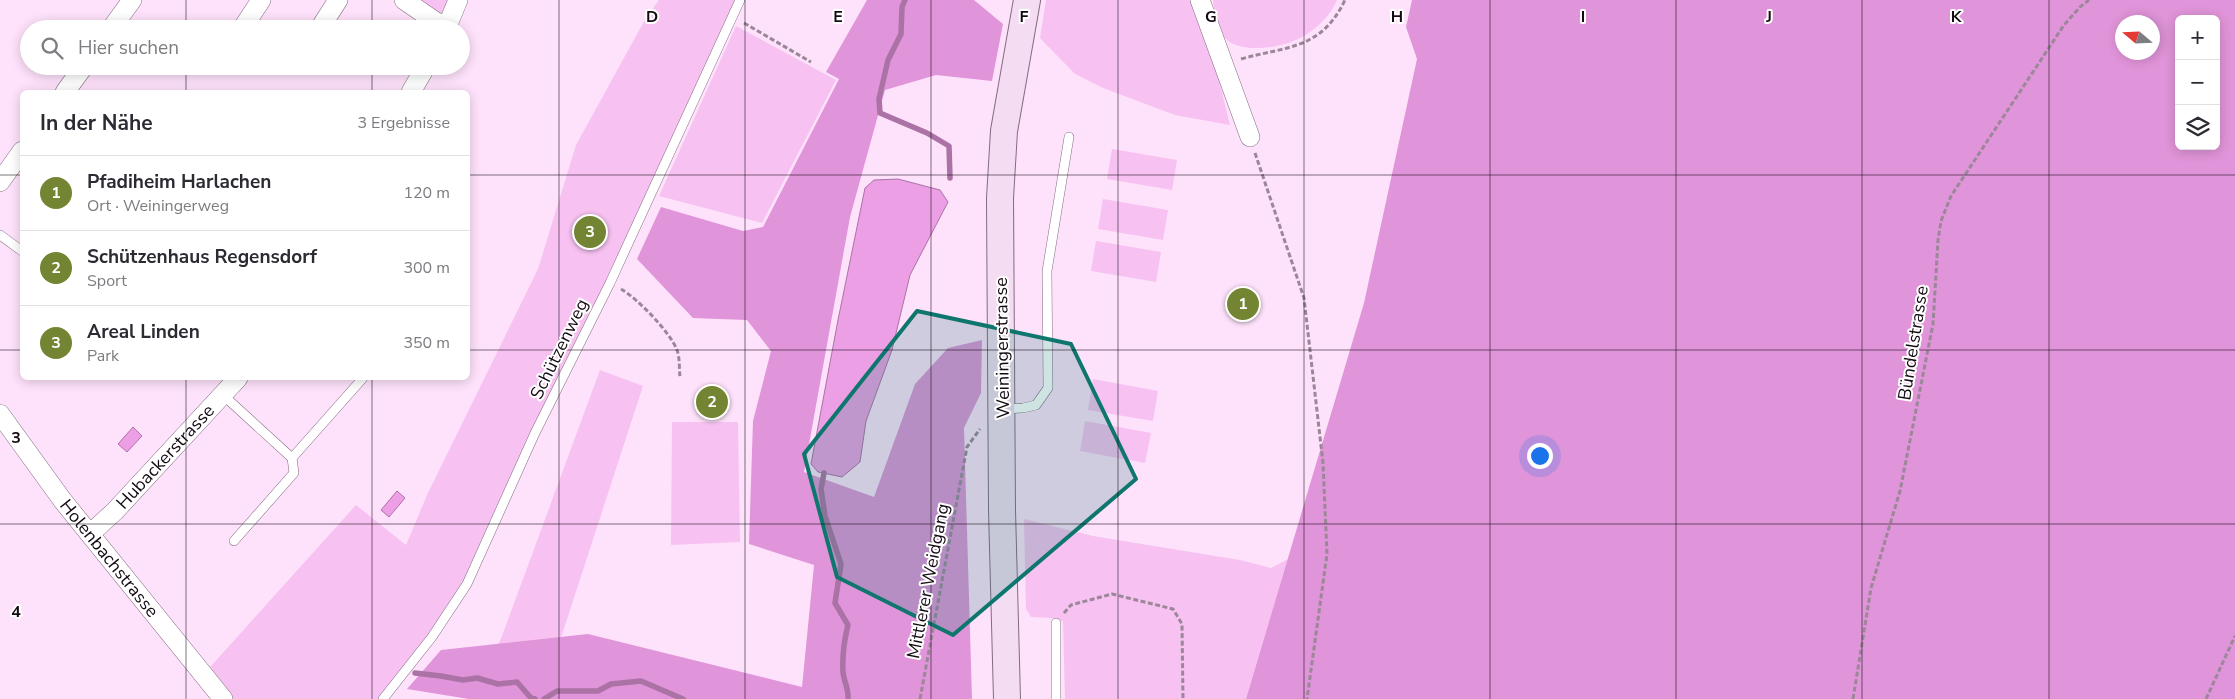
<!DOCTYPE html>
<html lang="de">
<meta charset="utf-8">
<style>
:root{--surface:#fff;--page:#f7f7f7;--text:#2b2b33;--muted:#7c7c81;--line:#e1e1e2;--accent:#738433}
body{margin:0;font-family:"Nunito Sans",sans-serif;background:var(--page);color:var(--text)}
.controls{position:absolute;right:15px;top:15px;display:grid;overflow:hidden;border-radius:8px;box-shadow:0 2px 12px #0003}
.controls button{width:45px;height:45px;display:grid;place-items:center;padding:0;border:0;border-bottom:1px solid var(--line);background:var(--surface);color:var(--text);font:25px sans-serif}
.compass{position:absolute;left:2115px;top:15px;width:45px;height:45px;border-radius:50%;background:var(--surface);box-shadow:0 2px 12px #0003;rotate:289deg}
.you{position:absolute;left:1539px;top:455px;width:18px;height:18px;margin:-12px;border:4px solid #fff;border-radius:50%;background:#1a73e8;box-shadow:0 0 0 8px #1a73e833}
.badge{display:grid;place-items:center;width:32px;height:32px;border-radius:50%;background:var(--accent);color:#fff;font-size:16px;font-weight:700}
.pin{position:absolute;translate:-50% -50%;border:2px solid #fff;box-shadow:0 1px 5px #0006}
.list{margin:0;padding:0;list-style:none}
h2{display:flex;justify-content:space-between;align-items:center;height:65px;margin:0;padding:0 20px;font-size:21px}
h2 small{font-size:16px;font-weight:400;color:var(--muted)}
.list li{display:grid;grid-template-columns:32px 1fr auto;gap:15px;align-items:center;box-sizing:border-box;height:75px;padding:0 20px;border-top:1px solid var(--line)}
.list b{display:block;font-size:19px;white-space:nowrap}
.list p{margin:0;font-size:16px;white-space:nowrap;color:var(--muted)}
.list em{font-size:16px;font-style:normal;color:var(--muted)}
.icon{flex:none;width:28px;height:28px;fill:none;stroke:currentColor;stroke-width:2;stroke-linecap:round;stroke-linejoin:round}
.map{position:relative;flex:none;width:2235px;height:699px;overflow:hidden}
.search{position:absolute;background:var(--surface);box-shadow:0 2px 12px #0003;left:20px;top:20px;width:450px;height:55px;display:flex;align-items:center;gap:12px;box-sizing:border-box;padding:0 18px;border-radius:28px;color:var(--muted);font-size:19px}
.panel{position:absolute;background:var(--surface);box-shadow:0 2px 12px #0003;left:20px;top:90px;width:450px;height:290px;border-radius:8px}
.map>svg:first-child{display:block}
.green{fill:#f7c2f1}
.forest{fill:#e094d9;fill-rule:evenodd}
.water{fill:#ec9fe4;stroke:#ab72a5}
.lines{fill:none;stroke-linecap:round;stroke-linejoin:round}
.stream{stroke:#ab72a5;stroke-width:5.5}
.lane-casing{stroke:#836b80;stroke-width:10}
.street-casing{stroke:#836b80;stroke-width:20}
.secondary-casing{stroke:#836b80;stroke-width:28}
.path{stroke:#9b8798;stroke-width:3;stroke-dasharray:5 2.5;stroke-linecap:butt}
.lane{stroke:#fff;stroke-width:9}
.street{stroke:#fff;stroke-width:19}
.secondary{stroke:#f4ddf2;stroke-width:26}
.marked{fill:#0f766e;fill-opacity:0.2;stroke:#0f766e;stroke-width:4;stroke-linejoin:round}
.grid{fill:none;stroke:#130a12;stroke-width:1;stroke-opacity:0.55}
.labels{text-anchor:middle;dominant-baseline:central;stroke-width:4;stroke-linejoin:round;paint-order:stroke}
.street-label{font-size:18px;fill:#130a12;stroke:#fff}
.grid-label{font-size:16px;text-anchor:middle;font-weight:bold;fill:#130a12;stroke:#fff;stroke-width:4;stroke-linejoin:round;paint-order:stroke}
</style>
<div class="map">
<svg width="2235" height="699" viewBox="0 0 2235 699">
<rect width="100%" height="100%" fill="#fee2fb"/>
<g class="green">
<polygon points="417,0 450,0 441,16"/>
<polygon points="659,0 738,0 648,196 489,527 485,525 493,530 453,608 383,699 223,699 203,675 356,505 406,545 427,495 538,269 576,145 647,16"/>
<polygon points="1046,0 1192,0 1194,13 1216,68 1230,125 1175,115 1103,88 1075,74 1040,38"/>
<path d="M1213,0H1337C1331,15 1316,30 1300,38C1282,48 1239,55 1224,37C1218,30 1214,9 1213,0Z"/>
<polygon points="736,26 836,80 762,223 659,196"/>
<polygon points="1112,149 1177,160 1172,190 1107,179"/>
<polygon points="1103,199 1168,210 1163,240 1098,229"/>
<polygon points="1096,241 1161,252 1156,282 1091,271"/>
<polygon points="600,370 643,386 541,699 473,699 502,636"/>
<polygon points="1093,379 1158,391 1153,421 1088,410"/>
<polygon points="1085,421 1151,433 1145,463 1080,451"/>
<polygon points="672,422 738,422 740,542 671,545"/>
<polygon points="1024,519 1093,536 1240,560 1271,568 1288,559 1246,699 1065,699 1063,621 1051,618 1031,617 1026,609"/>
</g>
<g class="forest">
<polygon points="867,0 974,0 1003,24 992,81 936,75 885,90 850,217 804,472 874,497 915,384 948,348 982,340 981,393 964,428 972,699 469,699 407,689 441,650 588,634 802,687 814,565 749,544 753,421 771,351 747,320 693,318 637,259 661,207 743,231 763,227 839,79 826,72"/>
<path d="M1412,0H2235V699H1246L1364,303L1417,59L1406,27ZM2179,19H2216V146H2179ZM2122,22H2152V52H2122Z"/>
</g>
<g class="water">
<polygon points="898,179 940,190 948,202 910,275 892,350 866,421 860,462 842,477 818,472 811,464 838,320 865,188 874,180"/>
<polygon points="133,427 142,436 127,452 118,444"/>
<polygon points="397,491 405,498 389,517 381,510"/>
</g>
<g class="lines">
<g class="stream">
<polyline points="905,0 902,7 901,34 888,60 879,99 880,113 927,133 949,146 950,178"/>
<path d="M824,473L821,489L825,516L841,564L835,603L848,625C844,641 842,655 843,672C844,682 849,689 848,699"/>
<polyline points="415,673 441,676 463,680 477,678 498,684 517,682 531,698 535,699"/>
<polyline points="544,699 557,691 598,691 611,684 641,681 683,699"/>
</g>
<g class="lane-casing">
<g id="lane">
<polyline points="0,235 22,251"/>
<polyline points="223,395 292,458 363,378"/>
<polyline points="1003,409 1023,408 1036,405 1048,388 1047,271 1069,137"/>
<polyline points="234,541 294,473 292,458"/>
<polyline points="383,699 432,637 467,584 535,433 610,283 740,0"/>
<polyline points="1056,699 1056,623"/>
</g>
</g>
<g class="street-casing">
<g id="street">
<polyline points="404,0 436,22 447,26"/>
<polyline points="1200,0 1250,137"/>
<polyline points="322,25 338,0"/>
<polyline points="111,29 132,0"/>
<polyline points="242,29 261,0"/>
<polyline points="446,29 458,0"/>
<polyline points="65,92 84,66"/>
<polyline points="411,92 426,66"/>
<polyline points="0,182 22,151"/>
<path id="s1" d="M0,414L63,501L223,699"/>
<path id="s2" d="M90,534L115,511L238,378"/>
</g>
</g>
<g class="secondary-casing">
<polyline id="secondary" points="1007,699 1002,510 1000,198 1004,131 1027,0"/>
</g>
<g class="path">
<polyline points="744,23 811,62"/>
<path d="M1241,59C1287,46 1321,50 1345,0"/>
<polyline points="1255,153 1304,298 1323,463 1327,554 1307,699"/>
<path d="M621,289C638,299 670,332 677,350C680,358 679,369 680,377"/>
<polyline points="1064,613 1071,605 1112,594 1173,609 1182,624 1183,699"/>
<polyline points="920,699 967,447 980,429"/>
<polyline points="1853,699 1871,588 1900,491 1933,324 1938,240 1941,221 1951,196 2064,25 2080,7 2089,0"/>
<polyline points="2206,699 2235,636"/>
</g>
<use href="#lane" class="lane"/>
<use href="#street" class="street"/>
<use href="#secondary" class="secondary"/>
</g>
<path class="marked" d="M917,311L1071,344L1136,479L953,635L837,577L804,454Z"/>
<path class="grid" d="M186,0V29M372,0V29M559,0V699M745,0V699M931,0V699M1118,0V699M1304,0V699M1490,0V699M1676,0V699M1862,0V699M2049,0V699M186,66V92M372,66V92M0,175H22M468,175H2235M0,350H22M468,350H2235M186,378V699M372,378V699M0,524H2235"/>
<g class="labels">
<g class="street-label">
<text transform="translate(1913 343) rotate(-81)">Bündelstrasse</text>
<text transform="translate(1002 348) rotate(-91)">Weiningerstrasse</text>
<text transform="translate(559 349) rotate(-64)">Schützenweg</text>
<text stroke="none"><textPath href="#s2" startOffset="108">Hubackerstrasse</textPath></text>
<text stroke="none"><textPath href="#s1" startOffset="181">Holenbachstrasse</textPath></text>
<text transform="translate(928 581) rotate(-79)">Mittlerer Weidgang</text>
</g>
</g>
<g class="grid-label">
<text x="652" y="22">D</text>
<text x="838" y="22">E</text>
<text x="1024" y="22">F</text>
<text x="1211" y="22">G</text>
<text x="1397" y="22">H</text>
<text x="1583" y="22">I</text>
<text x="1769" y="22">J</text>
<text x="1956" y="22">K</text>
<text x="16" y="443">3</text>
<text x="16" y="617">4</text>
</g>
</svg>
<div class="controls">
<button>+</button>
<button>−</button>
<button><svg class="icon" aria-label="layers" viewBox="0 0 24 24"><path d="M12 4l9 5-9 5-9-5zM3 14l9 5 9-5"/></svg></button>
</div>
<svg class="compass" viewBox="-18 -18 36 36"><path d="M0-13l5 13h-10z" fill="#e53935"/><path d="M0 13l5-13h-10z" fill="#7c7c81"/></svg>
<div class="you"></div>
<div class="pin badge" style="left:1243px;top:304px">1</div>
<div class="pin badge" style="left:712px;top:402px">2</div>
<div class="pin badge" style="left:590px;top:232px">3</div>
<div class="search"><svg class="icon" aria-label="search" viewBox="0 0 24 24"><circle cx="10" cy="10" r="6"/><path d="M15 15l6 6"/></svg>Hier suchen</div>
<section class="panel">
<h2>In der Nähe<small>3 Ergebnisse</small></h2>
<ul class="list">
<li><span class="badge">1</span><div><b>Pfadiheim Harlachen</b><p>Ort · Weiningerweg</p></div><em>120 m</em></li>
<li><span class="badge">2</span><div><b>Schützenhaus Regensdorf</b><p>Sport</p></div><em>300 m</em></li>
<li><span class="badge">3</span><div><b>Areal Linden</b><p>Park</p></div><em>350 m</em></li>
</ul>
</section>
</div>
